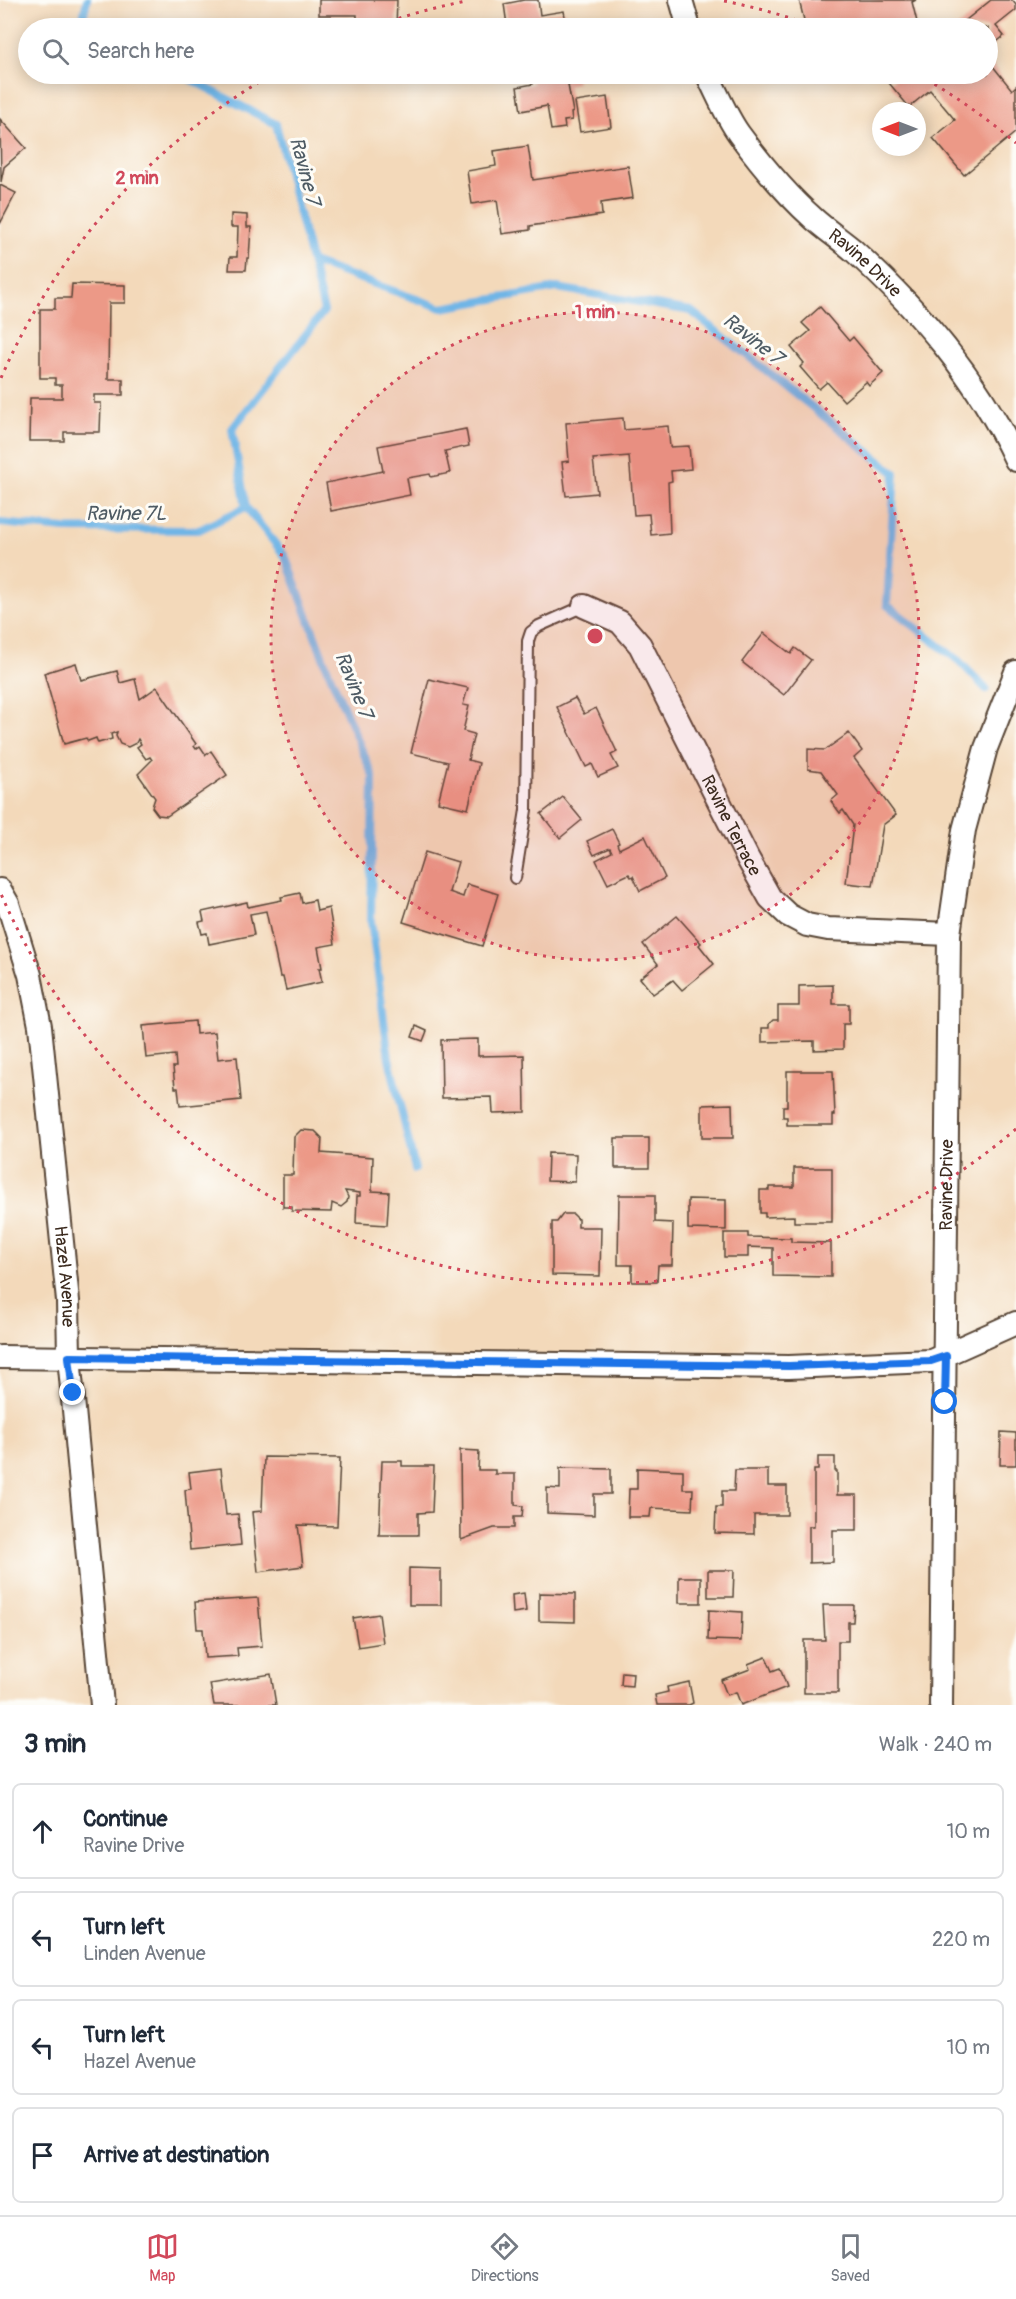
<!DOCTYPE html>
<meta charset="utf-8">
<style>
:root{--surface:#fff;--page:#f6f6f7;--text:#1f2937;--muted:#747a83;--line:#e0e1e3;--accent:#d1495b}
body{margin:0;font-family:Pangolin,sans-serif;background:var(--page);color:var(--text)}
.compass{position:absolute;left:872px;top:102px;width:54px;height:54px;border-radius:50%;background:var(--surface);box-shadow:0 3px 15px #0003;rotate:270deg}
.stop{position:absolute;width:18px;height:18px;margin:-14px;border:4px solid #1a73e8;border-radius:50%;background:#fff}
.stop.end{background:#1a73e8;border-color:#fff;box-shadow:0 2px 6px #0008}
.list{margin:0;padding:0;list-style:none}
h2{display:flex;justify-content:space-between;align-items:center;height:78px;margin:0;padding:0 24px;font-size:26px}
h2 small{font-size:20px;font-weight:400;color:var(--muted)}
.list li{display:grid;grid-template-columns:39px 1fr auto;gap:18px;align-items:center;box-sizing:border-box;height:96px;margin:0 12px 12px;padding:0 12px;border:2px solid var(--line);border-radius:9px}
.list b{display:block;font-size:22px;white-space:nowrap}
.list p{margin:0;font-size:20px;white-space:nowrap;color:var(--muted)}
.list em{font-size:20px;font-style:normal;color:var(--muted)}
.icon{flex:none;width:33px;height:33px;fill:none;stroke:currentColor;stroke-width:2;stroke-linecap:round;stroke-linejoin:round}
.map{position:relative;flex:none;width:1016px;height:1705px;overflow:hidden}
.search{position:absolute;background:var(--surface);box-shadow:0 3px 15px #0003;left:18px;right:18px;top:18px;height:66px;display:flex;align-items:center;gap:15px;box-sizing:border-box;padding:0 21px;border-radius:33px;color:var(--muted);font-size:22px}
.sheet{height:510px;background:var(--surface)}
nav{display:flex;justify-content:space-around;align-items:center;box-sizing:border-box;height:84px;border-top:2px solid var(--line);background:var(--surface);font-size:16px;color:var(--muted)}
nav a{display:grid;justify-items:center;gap:3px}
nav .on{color:var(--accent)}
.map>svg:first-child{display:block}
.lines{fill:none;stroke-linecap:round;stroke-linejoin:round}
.stream{stroke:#70b5e6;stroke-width:8}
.building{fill:#ec9987}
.service-casing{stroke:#574435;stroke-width:14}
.minor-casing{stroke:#574435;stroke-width:26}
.service{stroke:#fff;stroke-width:10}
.minor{stroke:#fff;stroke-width:22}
.route{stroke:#1a73e8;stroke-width:8}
.ring{fill:none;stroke:#d1495b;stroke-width:3;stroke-dasharray:3 6}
.labels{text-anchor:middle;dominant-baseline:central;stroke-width:6;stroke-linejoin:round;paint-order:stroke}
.street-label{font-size:18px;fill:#3b2a1e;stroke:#fdfcf7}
.water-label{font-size:20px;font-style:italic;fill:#4e5b64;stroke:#fdfcf7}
.centre{fill:#d1495b;stroke:#fdfcf7;stroke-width:3}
.ring-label{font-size:18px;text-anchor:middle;font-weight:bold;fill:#d1495b;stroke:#fdfcf7;stroke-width:6;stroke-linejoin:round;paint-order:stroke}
</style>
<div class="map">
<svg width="1016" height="1705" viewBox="0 0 1016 1705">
<rect width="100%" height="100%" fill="#fdfcf7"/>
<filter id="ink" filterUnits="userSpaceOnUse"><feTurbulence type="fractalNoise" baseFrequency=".0167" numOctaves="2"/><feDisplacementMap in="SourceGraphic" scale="12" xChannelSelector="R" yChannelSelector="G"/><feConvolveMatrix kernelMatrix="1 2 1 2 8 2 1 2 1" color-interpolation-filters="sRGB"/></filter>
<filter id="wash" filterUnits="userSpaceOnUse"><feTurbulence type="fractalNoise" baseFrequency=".008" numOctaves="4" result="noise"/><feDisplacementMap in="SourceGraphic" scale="24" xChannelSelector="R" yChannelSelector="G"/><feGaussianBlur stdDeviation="1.35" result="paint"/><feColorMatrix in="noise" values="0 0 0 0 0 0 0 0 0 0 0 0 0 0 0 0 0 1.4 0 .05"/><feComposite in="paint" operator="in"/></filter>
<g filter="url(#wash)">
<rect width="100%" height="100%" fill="#f3d9ba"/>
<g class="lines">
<g class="stream">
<polyline points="87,0 82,22 95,28"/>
<polyline points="180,74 276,124 324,311 232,429 246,507 285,556 326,665 373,776 371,921 389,1058 415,1169"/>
<polyline points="312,262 442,308 557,288 691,311 895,473 887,605 959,661 986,689"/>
<polyline points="0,523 65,529 199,530 246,507"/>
</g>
</g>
<g id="blocks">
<g class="building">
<polygon points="319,0 397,0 396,28 357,28 357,15 319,15"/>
<polygon points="524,0 538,0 540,15 564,11 567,28 523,28 522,22 507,25 504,4"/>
<polygon points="799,0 916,0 912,2 917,22 891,28 806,28"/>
<polygon points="991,0 1012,0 1016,5 1016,10 996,26 1004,36 988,49 988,28 956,28"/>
<polygon points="988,60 1012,90 1016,86 1016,132 964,175 933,138 955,120 930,90 909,107 889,83 901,74 988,74"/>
<polygon points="531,74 575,74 577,83 568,85 573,112 571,113 572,120 564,121 565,128 551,130 547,106 521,111 517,87 533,84"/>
<polygon points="607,97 611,127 580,132 575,102"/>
<polygon points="0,119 26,148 4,167 1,182"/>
<polygon points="528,146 533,180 628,166 633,198 601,203 602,215 530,226 530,230 502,234 497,200 472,204 467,171 496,166 494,151"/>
<polygon points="0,185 16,193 0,224"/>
<polygon points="231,214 247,215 247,227 251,227 249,258 247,258 246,270 229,270 230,257 237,257 238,227 231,227"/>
<polygon points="72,284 125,285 125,303 109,303 108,379 123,379 123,395 94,395 94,403 101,403 100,432 64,432 64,441 29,441 30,398 62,398 62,385 55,385 55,378 40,378 40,309 55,309 55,298 71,298"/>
<polygon points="820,307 849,341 853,337 883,373 869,386 866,382 844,401 827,382 819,389 800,367 804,363 791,347 810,331 802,323"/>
<polygon points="623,418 624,430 668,426 670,447 689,446 691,469 671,471 672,481 668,482 670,533 651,535 649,514 634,515 629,456 593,459 597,493 566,496 562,462 569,461 566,423"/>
<polygon points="466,429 469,446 445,451 450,473 431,477 430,474 407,478 410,495 331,511 326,483 383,471 378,446"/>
<polygon points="764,633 791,654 795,648 811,660 784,695 742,662"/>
<polygon points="76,663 81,680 117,671 120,683 135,679 140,699 157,687 196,744 194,746 196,749 200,746 206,755 211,751 227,775 167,816 158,815 152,807 155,798 138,774 152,760 150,757 146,759 137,747 141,744 138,739 136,743 128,747 120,744 116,736 117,732 111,734 112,739 98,743 96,738 88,741 86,738 64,744 44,673"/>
<polygon points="429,679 468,688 463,705 469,706 463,731 474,734 468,760 479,763 468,809 438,802 448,762 411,753"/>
<polygon points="575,698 584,714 596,708 617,752 611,755 618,768 598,777 592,764 586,767 557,707"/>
<polygon points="849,733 862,751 854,758 896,815 883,825 873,886 846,883 853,825 843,810 840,813 831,801 838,795 821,771 808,769 808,749 825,750"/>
<polygon points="563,797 582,820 560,838 541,814"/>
<polygon points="612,829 619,843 617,844 619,849 645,836 665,878 640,891 633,876 631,877 629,874 608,884 596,860 612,852 610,848 594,855 587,841"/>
<polygon points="425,852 458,862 449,892 463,897 467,884 498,894 482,946 403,922"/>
<polygon points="300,893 302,903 315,900 317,911 329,908 335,944 318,947 322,968 319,968 322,982 286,990 283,977 280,977 266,911 250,914 254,935 209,944 207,933 202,934 199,922 204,921 202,912 247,902 248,907 282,900 281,897"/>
<polygon points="677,916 701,943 699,945 714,964 682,990 673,980 653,994 640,978 658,964 643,944"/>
<polygon points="833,985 833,1004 849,1004 849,1024 843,1024 843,1049 814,1050 814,1041 762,1042 762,1028 769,1028 769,1024 773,1020 778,1020 778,1006 799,1006 799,986"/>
<polygon points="195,1021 196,1034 215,1032 218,1059 237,1057 241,1100 180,1106 178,1088 175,1088 173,1067 176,1067 175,1055 146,1058 143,1026"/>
<polygon points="416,1026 427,1031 423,1041 412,1037"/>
<polygon points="478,1039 478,1056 524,1055 525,1112 493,1113 492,1097 442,1098 441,1040"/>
<polygon points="787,1071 833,1071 835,1115 833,1115 833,1125 787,1125 787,1117 783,1117 783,1106 787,1106"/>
<polygon points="732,1104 733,1138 702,1138 702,1105"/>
<polygon points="301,1130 315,1131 322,1138 321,1153 373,1157 372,1191 389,1192 387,1225 356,1223 357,1196 360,1196 360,1193 345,1191 348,1197 347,1202 341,1207 332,1203 331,1212 292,1211 292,1207 283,1207 283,1175 293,1175 294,1137"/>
<rect x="615" y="1138" width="34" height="30"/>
<polygon points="548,1153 576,1154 575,1182 547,1181"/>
<polygon points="794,1168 832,1168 832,1222 794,1222 794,1216 765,1217 765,1213 760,1213 760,1190 769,1190 769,1187 794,1187"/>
<polygon points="619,1195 655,1195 655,1222 673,1223 672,1265 658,1265 657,1282 632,1282 632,1265 618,1265"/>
<polygon points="688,1199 726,1200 726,1230 688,1229"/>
<polygon points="563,1214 573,1214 578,1219 578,1227 601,1227 600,1276 552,1275 552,1222 557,1222"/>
<polygon points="724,1233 748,1233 748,1237 791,1238 791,1242 831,1243 831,1277 773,1276 773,1248 748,1247 748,1257 724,1257"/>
<polygon points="1001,1432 1016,1433 1016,1465 1000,1465"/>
<polygon points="460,1450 479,1451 478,1470 495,1470 495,1474 515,1474 515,1505 523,1506 522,1517 514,1517 514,1528 494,1528 461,1540"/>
<polygon points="264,1457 340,1458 337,1526 298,1525 303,1566 258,1572 252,1512 262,1511"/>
<polygon points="818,1457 835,1457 835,1471 837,1471 837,1495 857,1495 857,1530 833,1530 833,1562 809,1563 809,1526 814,1526 814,1470 818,1470"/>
<polygon points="382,1461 402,1461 402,1466 434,1466 432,1512 418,1513 418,1535 379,1535"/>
<polygon points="221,1468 226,1515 238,1514 241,1545 190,1550 185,1490 191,1489 189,1472"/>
<polygon points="560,1468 611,1469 611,1494 594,1494 594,1515 547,1513 547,1488 560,1489"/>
<polygon points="637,1468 683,1470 683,1489 693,1489 692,1510 651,1508 650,1517 628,1517 629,1489 637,1489"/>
<polygon points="735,1470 768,1470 768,1486 787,1486 787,1515 754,1515 754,1534 715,1533 716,1507 722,1507 722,1491 734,1491"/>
<polygon points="409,1568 441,1569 441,1605 409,1605"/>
<polygon points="708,1570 734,1570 733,1597 708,1597"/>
<rect x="679" y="1577" width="22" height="26"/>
<polygon points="524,1593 526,1611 513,1613 512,1595"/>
<polygon points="539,1593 575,1594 575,1622 539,1621"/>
<polygon points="258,1598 262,1646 237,1648 238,1656 205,1658 203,1629 197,1629 195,1602"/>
<polygon points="823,1605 854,1605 853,1622 848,1622 848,1641 838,1641 838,1693 804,1693 804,1640 825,1640"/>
<polygon points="709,1610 742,1612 741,1641 708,1640"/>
<polygon points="379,1614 383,1643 358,1647 353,1618"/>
<polygon points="766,1657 772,1671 780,1668 787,1687 741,1705 736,1692 727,1695 721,1680 750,1669 748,1664"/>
<polygon points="622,1672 633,1673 632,1686 621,1685"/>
<polygon points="271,1674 276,1705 214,1705 210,1684"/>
<polygon points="689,1682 693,1703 689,1705 657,1705 655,1695 668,1692 667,1687"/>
</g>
</g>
</g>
<g filter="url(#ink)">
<use href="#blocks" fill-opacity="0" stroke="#574435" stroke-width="1.5"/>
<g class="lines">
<g class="service-casing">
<polyline id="service" points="515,878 526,810 528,641 531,632 539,626 584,606"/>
</g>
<g class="minor-casing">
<g id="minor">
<polyline points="681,0 689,28"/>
<path id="s1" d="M707,74C717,93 726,116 739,134C761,164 786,194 814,219C826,230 840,239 853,250C920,311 977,377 1016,460"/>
<path id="s2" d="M584,606L620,622L640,645L748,859L770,898L788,915L807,925L828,929L949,934"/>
<path id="s3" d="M0,890L8,904L30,975L40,1026L68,1301L69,1357L102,1705"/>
<polyline points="0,1357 789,1367 931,1361 1016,1323"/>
<path id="s4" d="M941,1705L949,934L964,830L986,748L1016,672"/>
</g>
</g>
<use href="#service" class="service"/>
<use href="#minor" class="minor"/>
</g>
</g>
<g class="lines" filter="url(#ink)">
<polyline class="route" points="73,1393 69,1357 789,1366 931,1361 946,1356 945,1402"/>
</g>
<circle cx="595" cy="636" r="324" fill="#d1495b" fill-opacity=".12"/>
<g class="ring">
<circle cx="595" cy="636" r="324"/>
<path d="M1016 1129A648 648 0 0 1 1 894M1 378A648 648 0 0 1 271 75M373 27A648 648 0 0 1 466 1M724 1A648 648 0 0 1 817 27M919 75A648 648 0 0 1 1016 143"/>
</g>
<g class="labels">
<g class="street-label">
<text stroke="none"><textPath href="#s1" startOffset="249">Ravine Drive</textPath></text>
<text stroke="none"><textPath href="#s2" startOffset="272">Ravine Terrace</textPath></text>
<text stroke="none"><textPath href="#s4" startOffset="520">Ravine Drive</textPath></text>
<text stroke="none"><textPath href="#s3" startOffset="394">Hazel Avenue</textPath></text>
</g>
<g class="water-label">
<text transform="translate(305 171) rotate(75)">Ravine 7</text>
<text transform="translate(753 339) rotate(38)">Ravine 7</text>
<text x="126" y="513">Ravine 7L</text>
<text transform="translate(354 685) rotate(68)">Ravine 7</text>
</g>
</g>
<circle cx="595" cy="636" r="9" class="centre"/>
<g class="ring-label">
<text x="137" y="184">2 min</text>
<text x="595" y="318">1 min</text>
</g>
</svg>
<svg class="compass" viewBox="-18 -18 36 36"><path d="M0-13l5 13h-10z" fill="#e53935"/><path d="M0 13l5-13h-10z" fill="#747a83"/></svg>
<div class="stop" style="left:945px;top:1402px"></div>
<div class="stop end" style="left:73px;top:1393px"></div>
<div class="search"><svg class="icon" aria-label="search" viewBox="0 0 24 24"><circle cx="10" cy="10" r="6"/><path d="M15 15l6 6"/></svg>Search here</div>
</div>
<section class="sheet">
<h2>3 min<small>Walk · 240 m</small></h2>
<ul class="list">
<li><svg class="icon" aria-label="ahead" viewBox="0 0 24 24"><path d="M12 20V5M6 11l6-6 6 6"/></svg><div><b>Continue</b><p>Ravine Drive</p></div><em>10 m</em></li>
<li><svg class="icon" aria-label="left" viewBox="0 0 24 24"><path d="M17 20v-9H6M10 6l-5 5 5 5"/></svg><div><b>Turn left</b><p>Linden Avenue</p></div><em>220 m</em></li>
<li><svg class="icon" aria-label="left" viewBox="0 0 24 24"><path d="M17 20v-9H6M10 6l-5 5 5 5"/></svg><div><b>Turn left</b><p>Hazel Avenue</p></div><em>10 m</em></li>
<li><svg class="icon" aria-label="arrive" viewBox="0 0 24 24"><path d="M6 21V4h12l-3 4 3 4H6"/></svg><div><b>Arrive at destination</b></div></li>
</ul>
</section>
<nav>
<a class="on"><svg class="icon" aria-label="map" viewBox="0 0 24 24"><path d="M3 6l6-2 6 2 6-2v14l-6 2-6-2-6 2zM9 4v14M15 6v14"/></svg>Map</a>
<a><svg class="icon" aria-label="directions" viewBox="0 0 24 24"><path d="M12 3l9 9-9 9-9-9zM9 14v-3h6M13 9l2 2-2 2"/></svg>Directions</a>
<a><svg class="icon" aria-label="saved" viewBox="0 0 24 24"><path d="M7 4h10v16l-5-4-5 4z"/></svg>Saved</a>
</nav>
